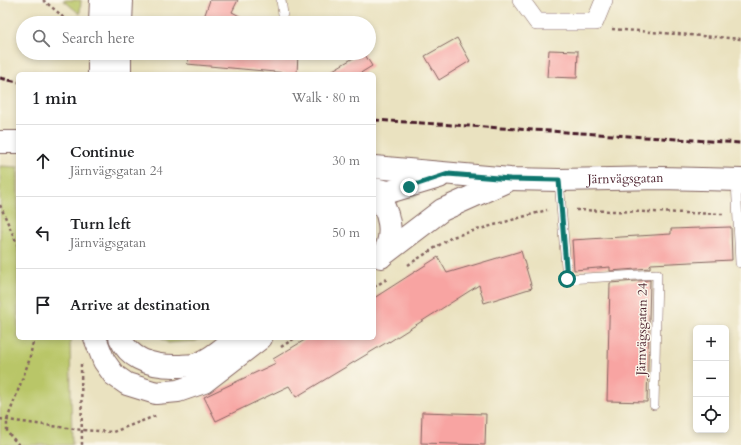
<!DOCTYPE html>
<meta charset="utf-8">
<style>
:root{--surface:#fff;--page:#f2f2f2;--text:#202124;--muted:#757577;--line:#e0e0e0}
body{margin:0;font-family:Cardo,serif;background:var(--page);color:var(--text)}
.controls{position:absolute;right:12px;bottom:12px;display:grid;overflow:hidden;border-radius:6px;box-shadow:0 2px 6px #0003}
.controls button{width:36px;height:36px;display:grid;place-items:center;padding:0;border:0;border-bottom:1px solid var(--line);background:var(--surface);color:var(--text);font:20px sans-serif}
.stop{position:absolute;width:12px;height:12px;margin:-9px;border:3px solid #0f766e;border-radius:50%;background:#fff}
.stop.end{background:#0f766e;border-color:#fff;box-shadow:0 1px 4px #0008}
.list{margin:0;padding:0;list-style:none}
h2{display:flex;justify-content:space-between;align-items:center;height:52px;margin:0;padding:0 16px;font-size:17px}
h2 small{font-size:13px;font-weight:400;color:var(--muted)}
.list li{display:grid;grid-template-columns:26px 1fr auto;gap:12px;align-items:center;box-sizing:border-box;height:72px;padding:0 16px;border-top:1px solid var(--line)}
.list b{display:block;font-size:15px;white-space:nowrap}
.list p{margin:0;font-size:13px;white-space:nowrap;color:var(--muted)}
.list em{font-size:13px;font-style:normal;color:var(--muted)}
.icon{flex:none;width:22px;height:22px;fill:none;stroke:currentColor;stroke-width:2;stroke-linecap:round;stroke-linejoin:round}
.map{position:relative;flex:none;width:741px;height:445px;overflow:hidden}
.search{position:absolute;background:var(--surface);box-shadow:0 2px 6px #0003;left:16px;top:16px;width:360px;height:44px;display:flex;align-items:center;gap:10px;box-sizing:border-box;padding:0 14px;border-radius:22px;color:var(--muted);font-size:15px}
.panel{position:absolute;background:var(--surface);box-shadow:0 2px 6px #0003;left:16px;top:72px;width:360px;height:268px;border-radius:6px}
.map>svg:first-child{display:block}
.green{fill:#b9c668;stroke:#82724a}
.building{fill:#f8a4a2}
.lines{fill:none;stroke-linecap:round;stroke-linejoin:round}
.lane-casing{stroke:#82635f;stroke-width:10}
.street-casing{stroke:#82635f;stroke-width:18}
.secondary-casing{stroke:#82635f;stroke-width:24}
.path{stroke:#82635f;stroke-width:2.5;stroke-dasharray:3 3;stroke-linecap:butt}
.lane{stroke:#fff;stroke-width:9}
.street{stroke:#fff;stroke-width:17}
.secondary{stroke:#fff;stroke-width:22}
.rail{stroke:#4a1f2b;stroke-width:3;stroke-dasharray:6 3;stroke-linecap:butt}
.route{stroke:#0f766e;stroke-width:5}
.labels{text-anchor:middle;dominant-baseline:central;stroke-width:3;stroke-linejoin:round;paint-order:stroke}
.street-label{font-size:13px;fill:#4a1f2b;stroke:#fbf7ec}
</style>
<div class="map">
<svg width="741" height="445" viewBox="0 0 741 445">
<rect width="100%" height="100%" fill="#fbf7ec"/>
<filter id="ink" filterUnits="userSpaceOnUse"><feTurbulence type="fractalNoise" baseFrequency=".025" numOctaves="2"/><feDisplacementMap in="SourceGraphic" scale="8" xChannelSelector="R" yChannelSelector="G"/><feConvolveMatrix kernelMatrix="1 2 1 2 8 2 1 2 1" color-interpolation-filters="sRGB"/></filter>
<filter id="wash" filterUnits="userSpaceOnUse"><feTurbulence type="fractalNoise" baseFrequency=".012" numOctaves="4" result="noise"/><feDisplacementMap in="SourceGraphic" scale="16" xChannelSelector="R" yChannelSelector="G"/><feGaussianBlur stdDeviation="0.9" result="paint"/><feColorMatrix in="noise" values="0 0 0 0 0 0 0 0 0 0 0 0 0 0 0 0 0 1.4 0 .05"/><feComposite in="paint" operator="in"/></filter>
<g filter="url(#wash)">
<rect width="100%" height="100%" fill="#eae2c0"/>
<g class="green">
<polygon points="63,0 81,0 80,14"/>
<polygon points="0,166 18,167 18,338 70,338 72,445 0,445"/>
<polygon points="161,338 201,338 196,341 168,343"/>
</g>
<g id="blocks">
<g class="building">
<polygon points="210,0 238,0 232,12 253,23 202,23"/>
<polygon points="457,38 470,61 439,80 425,56"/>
<polygon points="549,50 578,51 577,78 547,77"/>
<polygon points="191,53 298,53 297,74 187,64"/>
<polygon points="362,53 364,53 372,66 359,74 326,74"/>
<polygon points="731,227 732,260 651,264 650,265 650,268 610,271 610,267 574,270 572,240 671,234 671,229"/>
<polygon points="521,251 532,288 484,303 479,285 389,342 389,341 296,397 289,386 216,421 204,397 276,363 273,359 308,338 374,338 374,298 438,257 447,273"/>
<polygon points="650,280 647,402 607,401 610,283"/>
<polygon points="422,412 486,414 485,445 421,443"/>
</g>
</g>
</g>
<g filter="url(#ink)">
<use href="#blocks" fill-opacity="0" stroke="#82635f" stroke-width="1"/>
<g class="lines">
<g class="lane-casing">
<g id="lane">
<polyline points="281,0 283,14"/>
<polyline points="559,180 567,279 657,274 654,405"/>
<polyline points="736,180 740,263 741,263"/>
</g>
</g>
<g class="street-casing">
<polyline id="street" points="521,0 537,22 595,22 604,0"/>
</g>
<g class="secondary-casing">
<g id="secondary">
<polyline points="100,23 101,0"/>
<polyline points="121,23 122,0"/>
<polyline points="99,74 99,53"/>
<polyline points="120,74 120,53"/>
<polyline points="0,142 18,142"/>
<path id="s1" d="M374,167L510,179L559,180L661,178L741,180"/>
<polyline points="374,189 389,192 439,177"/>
<path d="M374,193C390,209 396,237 381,257"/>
<polyline points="383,255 442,210 507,181"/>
<polyline points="95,338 104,361 114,375 127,384 156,393 178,391 204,382 261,338"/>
<path d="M120,338C131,362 157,367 181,366C185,365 190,366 194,365C207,362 225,347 235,338"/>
</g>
</g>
<g class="path">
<polyline points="43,0 60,14 68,23"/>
<polyline points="612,29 741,39"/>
<polyline points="0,205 18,246"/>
<polyline points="576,210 723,214"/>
<polyline points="408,265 452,237 547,210"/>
<polyline points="374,287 387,279"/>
<polyline points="281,347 295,338"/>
<polyline points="81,364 82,445"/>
<polyline points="0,419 82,430 113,432 158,415"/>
<polyline points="19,445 7,432 7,420 29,361 34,338"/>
</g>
<use href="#lane" class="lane"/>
<use href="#street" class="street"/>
<use href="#secondary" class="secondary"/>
<g class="rail">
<polyline points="0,78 18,82"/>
<polyline points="374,120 741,143"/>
</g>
</g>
</g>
<g class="lines" filter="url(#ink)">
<polyline class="route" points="409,187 448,174 510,179 559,180 567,279"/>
</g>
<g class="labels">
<g class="street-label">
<text stroke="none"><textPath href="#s1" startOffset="252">Järnvägsgatan</textPath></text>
<text transform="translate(642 329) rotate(-89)">Järnvägsgatan 24</text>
</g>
</g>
</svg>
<div class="controls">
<button>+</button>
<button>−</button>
<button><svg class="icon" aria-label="locate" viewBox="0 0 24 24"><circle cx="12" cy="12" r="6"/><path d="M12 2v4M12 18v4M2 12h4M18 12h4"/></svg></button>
</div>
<div class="stop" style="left:567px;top:279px"></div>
<div class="stop end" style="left:409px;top:187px"></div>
<div class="search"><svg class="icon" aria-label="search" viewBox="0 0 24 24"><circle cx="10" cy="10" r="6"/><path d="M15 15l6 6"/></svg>Search here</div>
<section class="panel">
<h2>1 min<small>Walk · 80 m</small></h2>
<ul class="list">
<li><svg class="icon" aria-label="ahead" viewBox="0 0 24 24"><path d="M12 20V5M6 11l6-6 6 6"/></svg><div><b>Continue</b><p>Järnvägsgatan 24</p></div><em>30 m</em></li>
<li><svg class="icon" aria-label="left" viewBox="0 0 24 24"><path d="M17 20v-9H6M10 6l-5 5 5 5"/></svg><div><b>Turn left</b><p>Järnvägsgatan</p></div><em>50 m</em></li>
<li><svg class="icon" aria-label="arrive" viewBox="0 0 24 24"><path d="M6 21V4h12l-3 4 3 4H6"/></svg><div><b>Arrive at destination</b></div></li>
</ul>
</section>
</div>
